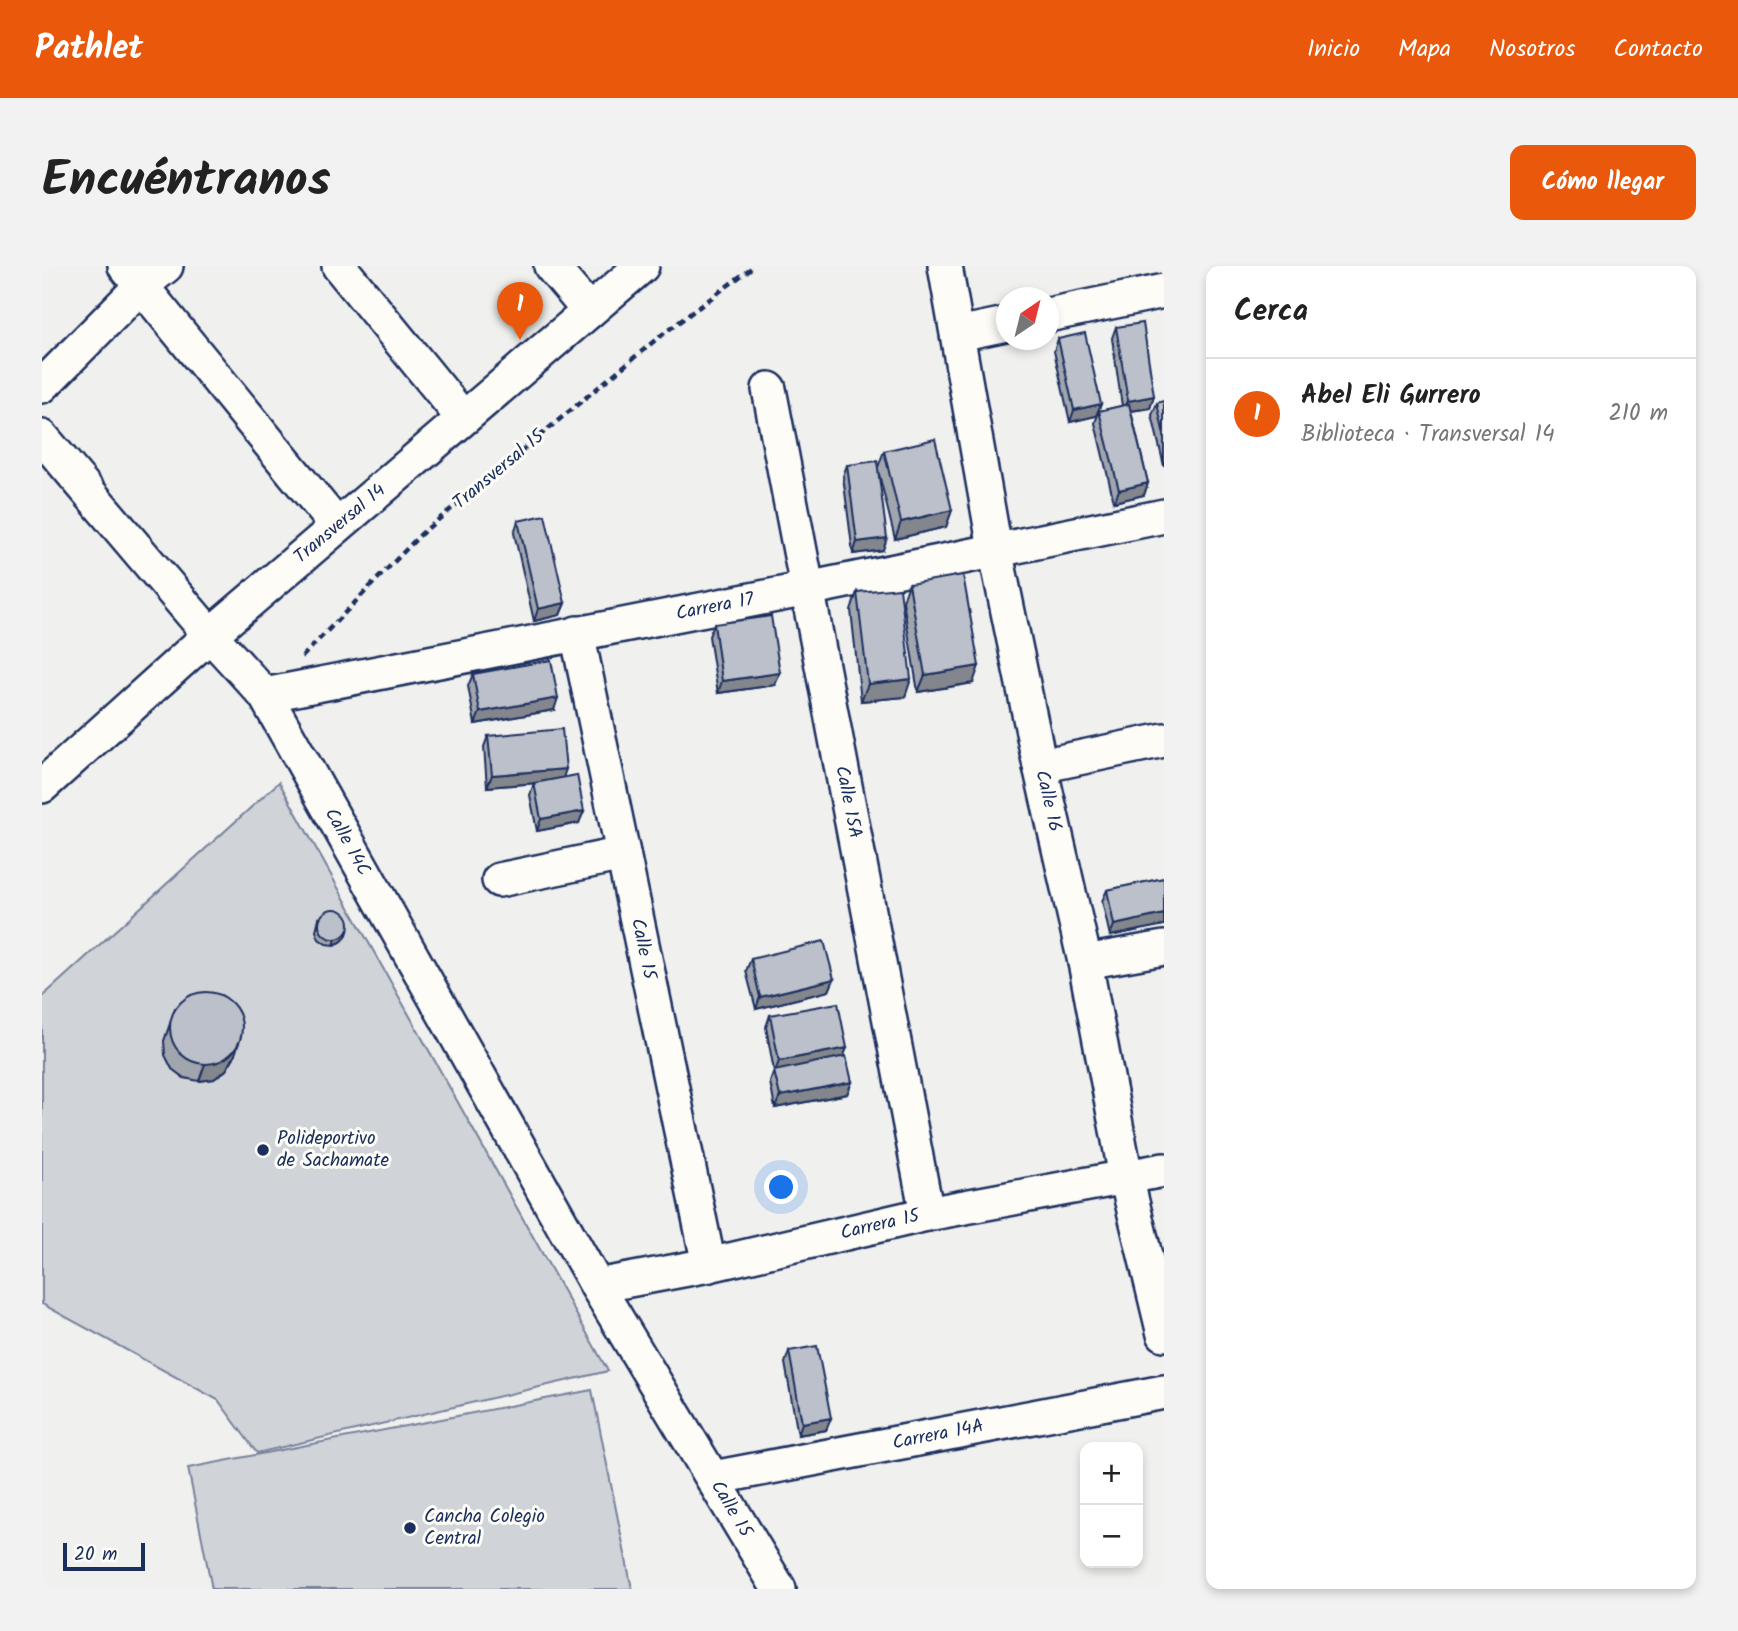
<!DOCTYPE html>
<html lang="es">
<meta charset="utf-8">
<style>
:root{--surface:#fff;--page:#f2f2f2;--text:#222;--muted:#767676;--line:#e0e0e0;--accent:#ea580c}
body{margin:0;font-family:Kalam,sans-serif;background:var(--page);color:var(--text)}
.controls{position:absolute;right:21px;bottom:21px;display:grid;overflow:hidden;border-radius:14px;box-shadow:0 4px 10px #0003}
.controls button{width:63px;height:63px;display:grid;place-items:center;padding:0;border:0;border-bottom:2px solid var(--line);background:var(--surface);color:var(--text);font:35px sans-serif}
.compass{position:absolute;left:954px;top:21px;width:63px;height:63px;border-radius:50%;background:var(--surface);box-shadow:0 4px 10px #0003;rotate:35deg}
.scale{position:absolute;left:21px;bottom:18px;width:82px;box-sizing:border-box;padding-left:7px;border:4px solid #1b2f5e;border-top:0;font-size:19px;line-height:24px;white-space:nowrap;color:#1b2f5e;-webkit-text-stroke:5px #fdfcf7;paint-order:stroke}
.you{position:absolute;left:740px;top:922px;width:24px;height:24px;margin:-18px;border:5px solid #fff;border-radius:50%;background:#1a73e8;box-shadow:0 0 0 10px #1a73e833}
.badge{display:grid;place-items:center;width:46px;height:46px;border-radius:50%;background:var(--accent);color:#fff;font-size:23px;font-weight:700}
.pin{position:absolute;translate:-50% -58px;filter:drop-shadow(0 2px 4px #0008)}
.pin::after{content:'';position:absolute;top:37px;width:24px;height:21px;background:inherit;clip-path:polygon(0 0,100% 0,50% 100%)}
.list{margin:0;padding:0;list-style:none}
h2{display:flex;justify-content:space-between;align-items:center;height:91px;margin:0;padding:0 28px;font-size:30px}
h2 small{font-size:23px;font-weight:400;color:var(--muted)}
.list li{display:grid;grid-template-columns:46px 1fr auto;gap:21px;align-items:center;box-sizing:border-box;height:112px;padding:0 28px;border-top:2px solid var(--line)}
.list b{display:block;font-size:26px;white-space:nowrap}
.list p{margin:0;font-size:23px;white-space:nowrap;color:var(--muted)}
.list em{font-size:23px;font-style:normal;color:var(--muted)}
.map{position:relative;flex:none;width:1122px;height:1323px;overflow:hidden;border-radius:14px}
header{display:flex;align-items:center;gap:42px;box-sizing:border-box;height:98px;padding:0 35px;background:var(--accent);color:#fff}
header strong{font-size:33px}
nav{display:flex;gap:38px;margin-inline-start:auto;font-size:24px}
.intro{display:flex;align-items:center;justify-content:space-between;box-sizing:border-box;height:168px;padding:0 42px}
h1{margin:0;font-size:49px}
.button{padding:18px 32px;border-radius:14px;background:var(--accent);color:#fff;font-size:24px;font-weight:700}
main{display:flex;gap:42px;padding:0 42px}
aside{flex:1;background:var(--surface);border-radius:14px;box-shadow:0 4px 10px #0003}
.map>svg:first-child{display:block}
.garden{fill:#d0d3d8;stroke:#76819b;stroke-width:2}
.lines{fill:none;stroke-linecap:round;stroke-linejoin:round}
.minor-casing{stroke:#1b2f5e;stroke-width:38}
.path{stroke:#1b2f5e;stroke-width:4.5;stroke-dasharray:7 5;stroke-linecap:butt}
.minor{stroke:#fdfcf7;stroke-width:33}
.wall{fill:#a1a5ae;stroke:#1b2f5e;stroke-width:2}
.shaded-wall{fill:#83868d;stroke:#1b2f5e;stroke-width:2}
.building{fill:#bbc0ca;stroke:#1b2f5e;stroke-width:2}
.poi-dot{fill:#1b2f5e;stroke:#fdfcf7;stroke-width:2.5}
.labels{text-anchor:middle;dominant-baseline:central;stroke-width:6;stroke-linejoin:round;paint-order:stroke}
.street-label{font-size:19px;fill:#1b2f5e;stroke:#fdfcf7}
.poi-label{font-size:19px;fill:#1b2f5e;stroke:#fdfcf7;text-anchor:start}
</style>
<header>
<strong>Pathlet</strong>
<nav><a>Inicio</a><a>Mapa</a><a>Nosotros</a><a>Contacto</a></nav>
</header>
<div class="intro"><h1>Encuéntranos</h1><a class="button">Cómo llegar</a></div>
<main>
<div class="map">
<svg width="1122" height="1323" viewBox="0 0 1122 1323">
<rect width="100%" height="100%" fill="#f0f0ee"/>
<filter id="ink" filterUnits="userSpaceOnUse"><feTurbulence type="fractalNoise" baseFrequency=".0143" numOctaves="2"/><feDisplacementMap in="SourceGraphic" scale="14" xChannelSelector="R" yChannelSelector="G"/><feConvolveMatrix kernelMatrix="1 2 1 2 8 2 1 2 1" color-interpolation-filters="sRGB"/></filter>
<g filter="url(#ink)">
<g class="garden">
<polygon points="237,516 566,1105 215,1187 176,1134 0,1038 0,731"/>
<polygon points="550,1124 590,1323 170,1323 146,1202"/>
</g>
<g class="lines">
<g class="minor-casing">
<g id="minor">
<polyline points="83,0 295,260"/>
<polyline points="297,0 421,152"/>
<polyline points="509,0 547,45"/>
<polyline points="903,0 953,283 998,500 1043,696 1084,911 1122,1068"/>
<polyline points="1006,49 1122,25"/>
<polyline points="916,68 964,58"/>
<polyline points="0,120 99,20 124,0"/>
<polyline points="727,123 885,948"/>
<polyline points="0,171 168,369 223,429 555,1020 737,1323"/>
<polyline points="535,367 667,999"/>
<polyline points="223,429 765,323 1122,250"/>
<polyline points="998,500 1122,474"/>
<polyline points="0,520 168,369 600,0"/>
<polyline points="457,614 581,588"/>
<polyline points="1043,696 1122,682"/>
<polyline points="555,1020 667,999 885,948 1122,904"/>
<polyline points="671,1212 1122,1126"/>
</g>
</g>
<polyline class="path" points="260,391 379,268 617,71 712,0"/>
<use href="#minor" class="minor"/>
</g>
<g class="wall">
<polygon points="1074,61 1112,130 1108,142 1089,145 1106,217 1102,229 1072,236 1053,157 1057,145 1080,140 1070,72"/>
<polygon points="1016,73 1059,138 1054,150 1028,156 1012,85"/>
<polygon points="1122,135 1122,200 1110,149 1115,137"/>
<polygon points="842,185 910,244 904,261 853,273 837,208 841,284 811,288 801,210 805,199 836,201"/>
<polygon points="476,255 523,337 518,349 492,355 472,267"/>
<polygon points="867,318 931,417 876,426 861,335"/>
<polygon points="815,326 863,431 819,435 809,344"/>
<polygon points="672,358 733,419 676,427 667,370"/>
<polygon points="431,408 512,444 433,458 426,420"/>
<polygon points="446,470 521,512 537,557 495,565 488,529 492,517 495,517 445,521 442,481"/>
<polygon points="1122,612 1122,659 1068,670 1060,635 1065,624"/>
<polygon points="277,652 306,665 304,671 299,676 292,679 284,678 277,673 274,665"/>
<polygon points="709,693 792,713 787,725 714,743 704,705"/>
<polygon points="133,743 192,791 184,804 172,813 157,815 142,812 130,803 123,789 122,775"/>
<polygon points="728,749 802,791 810,816 805,828 733,842 728,816 732,805 724,761"/>
<polygon points="747,1085 789,1152 784,1164 756,1169 743,1097"/>
</g>
<g class="shaded-wall">
<polygon points="1112,130 1108,142 1081,146 1086,135"/>
<polygon points="1059,138 1054,150 1028,156 1032,144"/>
<polygon points="1106,217 1102,229 1072,236 1077,224"/>
<polygon points="910,244 904,261 853,273 859,256"/>
<polygon points="845,272 841,284 811,288 815,276"/>
<polygon points="523,337 518,349 492,355 496,343"/>
<polygon points="937,400 931,417 876,426 883,409"/>
<polygon points="738,407 733,419 676,427 680,415"/>
<polygon points="869,413 863,431 819,435 826,418"/>
<polygon points="516,432 512,444 433,458 438,446"/>
<polygon points="524,503 520,515 445,521 450,509"/>
<polygon points="542,545 537,557 495,565 499,553"/>
<polygon points="1122,648 1122,659 1068,670 1072,659"/>
<polygon points="306,665 304,671 299,676 292,679 294,673"/>
<polygon points="792,713 787,725 714,743 718,731"/>
<polygon points="198,774 192,791 184,804 172,813 157,815 163,798"/>
<polygon points="805,782 800,794 733,806 737,795"/>
<polygon points="810,816 805,828 733,842 738,830"/>
<polygon points="789,1152 784,1164 756,1169 760,1157"/>
</g>
<g class="building">
<polygon points="1101,57 1112,130 1086,135 1074,61"/>
<polygon points="1043,67 1059,138 1032,144 1016,73"/>
<polygon points="1122,135 1122,169 1115,137"/>
<polygon points="1087,138 1106,217 1077,224 1057,145"/>
<polygon points="893,173 910,244 859,256 842,185"/>
<polygon points="835,195 845,272 815,276 805,199"/>
<polygon points="503,249 523,337 496,343 476,255"/>
<polygon points="921,309 937,400 883,409 867,318"/>
<polygon points="858,322 869,413 826,418 815,326"/>
<polygon points="729,350 738,407 680,415 672,358"/>
<polygon points="509,394 516,432 438,446 431,408"/>
<polygon points="520,463 524,503 450,509 446,470"/>
<polygon points="535,509 542,545 499,553 492,517"/>
<polygon points="1122,612 1122,648 1072,659 1065,624"/>
<circle cx="292" cy="658" r="15"/>
<polygon points="782,675 792,713 718,731 709,693"/>
<circle cx="164" cy="762" r="36"/>
<polygon points="796,737 805,782 737,795 728,749"/>
<polygon points="804,790 810,816 738,830 732,805"/>
<polygon points="775,1080 789,1152 760,1157 747,1085"/>
</g>
</g>
<g class="poi-dot">
<circle cx="221" cy="884" r="7"/>
<circle cx="368" cy="1262" r="7"/>
</g>
<g class="labels">
<g class="street-label">
<text transform="translate(457 204) rotate(-40)">Transversal 15</text>
<text transform="translate(298 258) rotate(-40)">Transversal 14</text>
<text transform="translate(673 341) rotate(-11)">Carrera 17</text>
<text transform="translate(1006 535) rotate(77)">Calle 16</text>
<text transform="translate(806 536) rotate(79)">Calle 15A</text>
<text transform="translate(305 576) rotate(61)">Calle 14C</text>
<text transform="translate(601 683) rotate(78)">Calle 15</text>
<text transform="translate(838 959) rotate(-13)">Carrera 15</text>
<text transform="translate(896 1169) rotate(-11)">Carrera 14A</text>
<text transform="translate(689 1243) rotate(59)">Calle 15</text>
</g>
<g class="poi-label">
<text x="235" y="873">Polideportivo<tspan x="235" dy="22">de Sachamate</tspan></text>
<text x="382" y="1251">Cancha Colegio<tspan x="382" dy="22">Central</tspan></text>
</g>
</g>
</svg>
<div class="controls">
<button>+</button>
<button>−</button>
</div>
<svg class="compass" viewBox="-18 -18 36 36"><path d="M0-13l5 13h-10z" fill="#e53935"/><path d="M0 13l5-13h-10z" fill="#767676"/></svg>
<div class="scale">20 m</div>
<div class="you"></div>
<div class="pin badge" style="left:478px;top:74px">1</div>
</div>
<aside>
<h2>Cerca<small></small></h2>
<ul class="list">
<li><span class="badge">1</span><div><b>Abel Eli Gurrero</b><p>Biblioteca · Transversal 14</p></div><em>210 m</em></li>
</ul>
</aside>
</main>
